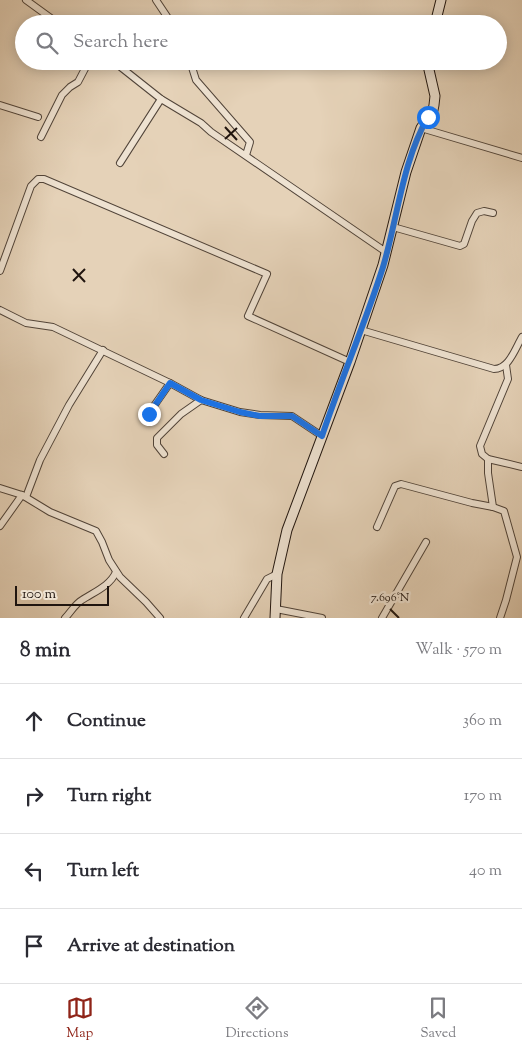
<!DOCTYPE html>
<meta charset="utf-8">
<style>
:root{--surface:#fff;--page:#f7f7f7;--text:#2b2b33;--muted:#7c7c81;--line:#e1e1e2;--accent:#8f2418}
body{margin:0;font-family:"Sorts Mill Goudy",serif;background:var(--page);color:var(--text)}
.scale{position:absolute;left:15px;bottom:12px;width:94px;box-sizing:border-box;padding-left:5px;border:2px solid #20150f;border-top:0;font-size:14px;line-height:18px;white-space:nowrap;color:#20150f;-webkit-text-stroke:4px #eee2d1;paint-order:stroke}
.stop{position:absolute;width:15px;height:15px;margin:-11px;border:4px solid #1a73e8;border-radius:50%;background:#fff}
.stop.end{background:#1a73e8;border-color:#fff;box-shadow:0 1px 5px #0008}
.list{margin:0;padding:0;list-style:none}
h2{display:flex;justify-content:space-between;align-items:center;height:65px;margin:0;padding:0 20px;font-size:21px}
h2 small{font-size:16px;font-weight:400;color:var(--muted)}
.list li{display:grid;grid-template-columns:32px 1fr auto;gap:15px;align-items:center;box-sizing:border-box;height:75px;padding:0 20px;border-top:1px solid var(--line)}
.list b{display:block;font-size:19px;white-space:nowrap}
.list em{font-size:16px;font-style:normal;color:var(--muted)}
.icon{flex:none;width:28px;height:28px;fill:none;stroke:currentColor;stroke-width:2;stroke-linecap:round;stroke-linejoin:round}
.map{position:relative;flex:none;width:522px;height:618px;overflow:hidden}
.search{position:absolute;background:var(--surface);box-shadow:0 2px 12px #0003;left:15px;right:15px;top:15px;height:55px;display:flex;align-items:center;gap:12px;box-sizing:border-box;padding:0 18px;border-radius:28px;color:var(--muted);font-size:19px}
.sheet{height:365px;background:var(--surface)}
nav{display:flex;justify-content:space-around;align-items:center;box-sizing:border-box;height:70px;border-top:1px solid var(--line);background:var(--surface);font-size:14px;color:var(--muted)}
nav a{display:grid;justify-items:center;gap:2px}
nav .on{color:var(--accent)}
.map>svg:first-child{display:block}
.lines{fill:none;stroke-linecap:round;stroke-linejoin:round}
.street-casing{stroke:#514439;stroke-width:8}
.secondary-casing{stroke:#20150f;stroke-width:11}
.street{stroke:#eee2d1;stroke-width:6}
.secondary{stroke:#eee2d1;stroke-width:9}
.route{stroke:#1a73e8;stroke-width:6}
.ticks{fill:none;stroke:#20150f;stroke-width:2}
.ticks-label{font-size:12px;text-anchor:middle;fill:#20150f;stroke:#eee2d1;stroke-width:4.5;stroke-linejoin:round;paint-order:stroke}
</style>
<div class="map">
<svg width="522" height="618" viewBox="0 0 522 618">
<rect width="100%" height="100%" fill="#e5d2b8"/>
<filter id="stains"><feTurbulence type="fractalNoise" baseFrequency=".004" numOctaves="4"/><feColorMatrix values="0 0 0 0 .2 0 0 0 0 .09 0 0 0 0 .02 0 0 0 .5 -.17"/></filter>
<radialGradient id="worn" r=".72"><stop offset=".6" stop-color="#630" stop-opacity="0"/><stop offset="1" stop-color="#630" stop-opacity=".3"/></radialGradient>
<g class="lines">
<g class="street-casing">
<g id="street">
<polyline points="26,0 59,24"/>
<polyline points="156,0 172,24"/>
<polyline points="113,61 161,99 201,123 211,132 386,252"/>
<polyline points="190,61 196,80 250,142 246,155"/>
<polyline points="0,105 38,117"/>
<polyline points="421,128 522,158"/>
<polyline points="41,137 62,95 70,87 78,82 89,61"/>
<polyline points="120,163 161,99"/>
<polyline points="393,227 460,246 464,244 472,221 477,213 484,211 493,213"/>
<polyline points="0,271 31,186 38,179 44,179 267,274 248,316 350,362"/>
<polyline points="0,310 26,323 53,327 170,383 201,400 240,412 260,415 292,416 322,436"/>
<path d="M361,330L494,369C509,369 515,349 522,337"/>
<polyline points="149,413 170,383"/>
<polyline points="164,454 157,445 157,438 181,414 201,400"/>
<polyline points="488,459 522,467"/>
<polyline points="0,488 22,495 50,512 96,531 102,542 109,560 120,577 146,602 160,618"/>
<polyline points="26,497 40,460 69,405 103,350"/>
<polyline points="493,507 488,473 488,459 482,454 480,446 508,379 506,365"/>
<polyline points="0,526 22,495"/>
<polyline points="377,527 395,486 401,484 472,503 493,507 504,511 517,557 506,600 500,618"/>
<polyline points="276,609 322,618"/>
<path d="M65,618C71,612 75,604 82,600C94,592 110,586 116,572"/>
<polyline points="244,618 267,579 277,574"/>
<polyline points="382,618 426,542"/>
</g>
</g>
<g class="secondary-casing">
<g id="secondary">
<polyline points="435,24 441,0"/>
<polyline points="275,618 277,574 287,530 350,362 383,265 406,172 421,128 433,110 434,105 435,96 427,61"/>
</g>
</g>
<use href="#street" class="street"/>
<use href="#secondary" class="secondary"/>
</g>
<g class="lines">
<path class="route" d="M149,414L170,383L201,400L240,412L260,416H292L322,436C341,379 365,324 383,267C398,217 402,162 428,117"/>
</g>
<path class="ticks" d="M225,127L237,140M225,139L237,128M73,269L85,282M73,281L85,269M390,609L399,618"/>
<g class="ticks-label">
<text x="390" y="601">7.696°N</text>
</g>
<rect width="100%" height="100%" filter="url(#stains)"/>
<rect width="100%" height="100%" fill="url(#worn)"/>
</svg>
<div class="scale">100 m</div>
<div class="stop" style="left:428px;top:117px"></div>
<div class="stop end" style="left:149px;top:414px"></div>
<div class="search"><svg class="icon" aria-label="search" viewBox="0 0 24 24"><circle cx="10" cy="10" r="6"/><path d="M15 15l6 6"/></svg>Search here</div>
</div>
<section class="sheet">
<h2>8 min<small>Walk · 570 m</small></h2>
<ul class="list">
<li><svg class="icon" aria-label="ahead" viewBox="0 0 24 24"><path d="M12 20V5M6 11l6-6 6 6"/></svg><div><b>Continue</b></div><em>360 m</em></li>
<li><svg class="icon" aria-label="right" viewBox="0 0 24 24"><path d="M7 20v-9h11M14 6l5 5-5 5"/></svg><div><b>Turn right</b></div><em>170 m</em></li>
<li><svg class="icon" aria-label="left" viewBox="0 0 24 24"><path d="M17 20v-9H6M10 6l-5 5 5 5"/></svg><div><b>Turn left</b></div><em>40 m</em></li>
<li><svg class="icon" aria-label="arrive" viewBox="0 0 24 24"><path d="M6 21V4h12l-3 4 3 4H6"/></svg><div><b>Arrive at destination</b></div></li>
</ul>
</section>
<nav>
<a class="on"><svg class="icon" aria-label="map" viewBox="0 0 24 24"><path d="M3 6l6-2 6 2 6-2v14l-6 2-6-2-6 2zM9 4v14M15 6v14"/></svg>Map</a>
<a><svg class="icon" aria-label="directions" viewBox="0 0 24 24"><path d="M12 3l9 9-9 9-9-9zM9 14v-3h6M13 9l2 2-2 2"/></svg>Directions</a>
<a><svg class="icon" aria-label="saved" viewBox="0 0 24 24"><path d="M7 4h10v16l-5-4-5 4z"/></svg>Saved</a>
</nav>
